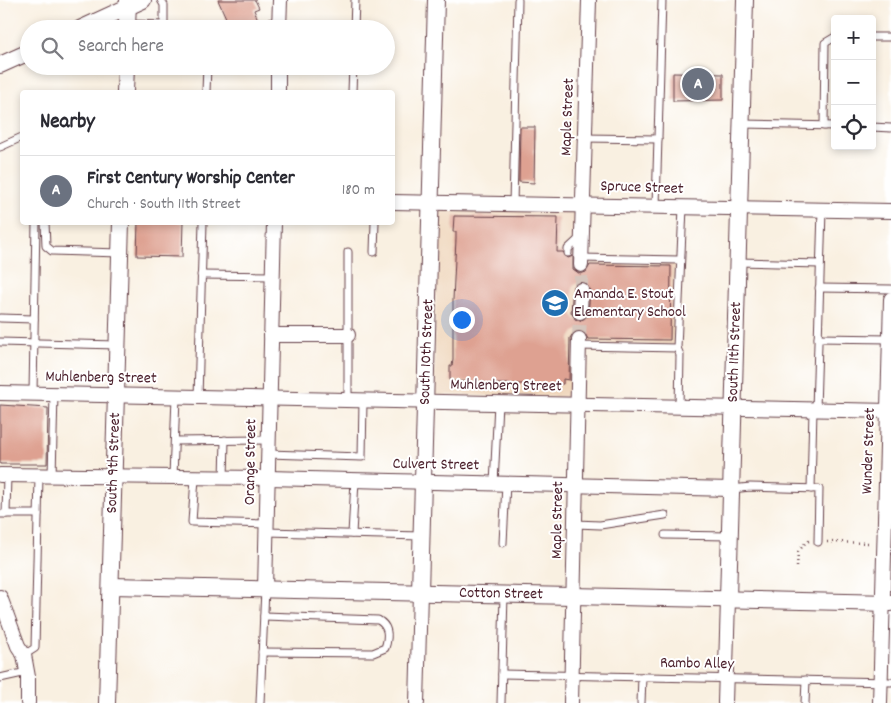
<!DOCTYPE html>
<meta charset="utf-8">
<style>
:root{--surface:#fff;--page:#f7f7f7;--text:#2b2b33;--muted:#7c7c81;--line:#e1e1e2;--accent:#0f766e}
body{margin:0;font-family:Dekko,sans-serif;background:var(--page);color:var(--text)}
.controls{position:absolute;right:15px;top:15px;display:grid;overflow:hidden;border-radius:5px;box-shadow:0 2px 8px #0003}
.controls button{width:45px;height:45px;display:grid;place-items:center;padding:0;border:0;border-bottom:1px solid var(--line);background:var(--surface);color:var(--text);font:25px sans-serif}
.you{position:absolute;left:461px;top:319px;width:18px;height:18px;margin:-12px;border:4px solid #fff;border-radius:50%;background:#1a73e8;box-shadow:0 0 0 8px #1a73e833}
.badge{display:grid;place-items:center;width:32px;height:32px;border-radius:50%;background:var(--accent);color:#fff;font-size:16px;font-weight:700}
.pin{position:absolute;translate:-50% -50%;border:2px solid #fff;box-shadow:0 1px 5px #0006}
.list{margin:0;padding:0;list-style:none}
h2{display:flex;justify-content:space-between;align-items:center;height:65px;margin:0;padding:0 20px;font-size:21px}
h2 small{font-size:16px;font-weight:400;color:var(--muted)}
.list li{display:grid;grid-template-columns:32px 1fr auto;gap:15px;align-items:center;box-sizing:border-box;height:70px;padding:0 20px;border-top:1px solid var(--line)}
.list b{display:block;font-size:19px;white-space:nowrap}
.list p{margin:0;font-size:16px;white-space:nowrap;color:var(--muted)}
.list em{font-size:16px;font-style:normal;color:var(--muted)}
.icon{flex:none;width:28px;height:28px;fill:none;stroke:currentColor;stroke-width:2;stroke-linecap:round;stroke-linejoin:round}
.map{position:relative;flex:none;width:891px;height:703px;overflow:hidden}
.search{position:absolute;background:var(--surface);box-shadow:0 2px 8px #0003;left:20px;top:20px;width:375px;height:55px;display:flex;align-items:center;gap:12px;box-sizing:border-box;padding:0 18px;border-radius:28px;color:var(--muted);font-size:19px}
.panel{position:absolute;background:var(--surface);box-shadow:0 2px 8px #0003;left:20px;top:90px;width:375px;height:135px;border-radius:5px}
.map>svg:first-child{display:block}
.built{fill:#efd6bb}
.building{fill:#dea191;fill-rule:evenodd}
.lines{fill:none;stroke-linecap:round;stroke-linejoin:round}
.minor-tunnel{stroke:#d6c6bd;stroke-width:14;stroke-dasharray:14 7;stroke-linecap:butt}
.service-casing{stroke:#643e46;stroke-width:9}
.minor-casing{stroke:#643e46;stroke-width:16}
.tertiary-casing{stroke:#643e46;stroke-width:18}
.path{stroke:#643e46;stroke-width:2.5;stroke-dasharray:1 4;stroke-linecap:butt}
.service{stroke:#fff;stroke-width:7}
.minor{stroke:#fff;stroke-width:14}
.tertiary{stroke:#fff;stroke-width:16}
.labels{text-anchor:middle;dominant-baseline:central;stroke-width:4;stroke-linejoin:round;paint-order:stroke}
.street-label{font-size:16px;fill:#4a1f2b;stroke:#fff}
.poi-label{font-size:16px;fill:#4a1f2b;stroke:#fff;text-anchor:start}
</style>
<div class="map">
<svg width="891" height="703" viewBox="0 0 891 703">
<rect width="100%" height="100%" fill="#fff"/>
<filter id="ink" filterUnits="userSpaceOnUse"><feTurbulence type="fractalNoise" baseFrequency=".02" numOctaves="2"/><feDisplacementMap in="SourceGraphic" scale="10" xChannelSelector="R" yChannelSelector="G"/><feConvolveMatrix kernelMatrix="1 2 1 2 8 2 1 2 1" color-interpolation-filters="sRGB"/></filter>
<filter id="wash" filterUnits="userSpaceOnUse"><feTurbulence type="fractalNoise" baseFrequency=".0096" numOctaves="4" result="noise"/><feDisplacementMap in="SourceGraphic" scale="20" xChannelSelector="R" yChannelSelector="G"/><feGaussianBlur stdDeviation="1.12" result="paint"/><feColorMatrix in="noise" values="0 0 0 0 0 0 0 0 0 0 0 0 0 0 0 0 0 1.4 0 .05"/><feComposite in="paint" operator="in"/></filter>
<g filter="url(#wash)">
<rect width="100%" height="100%" fill="#f9f0e1"/>
<polygon class="built" points="437,203 579,205 578,261 676,263 674,345 574,344 573,397 434,395"/>
<g id="blocks">
<g class="building">
<polygon points="218,0 255,0 259,8 254,10 259,22 244,29 231,29"/>
<polygon points="673,73 723,74 723,100 673,101"/>
<polygon points="520,127 535,127 534,183 519,182"/>
<path d="M454,216L558,217L557,252H563L568,258L573,256V269L580,274L586,272L590,265L671,266L670,340L588,339L584,332L579,330L574,332L570,338L569,380L563,379V384H485L484,382L450,381V366H452L453,360V300L456,239V232H453ZM581,281L586,283L590,290L588,316L580,321L575,319L571,312L573,286Z"/>
<polygon points="138,222 183,222 182,257 137,256"/>
<polygon points="0,405 48,408 47,464 0,464"/>
</g>
</g>
</g>
<g filter="url(#ink)">
<use href="#blocks" fill-opacity="0" stroke="#643e46" stroke-width="1"/>
<g class="lines">
<g class="minor-tunnel">
<polyline points="581,290 581,265"/>
<polyline points="579,339 580,312"/>
</g>
<g class="service-casing">
<g id="service">
<polyline points="161,0 164,5 164,28"/>
<polyline points="128,24 164,25"/>
<polyline points="257,29 279,19"/>
<polyline points="354,29 355,0"/>
<polyline points="872,37 891,37"/>
<polyline points="206,92 207,66"/>
<polyline points="352,92 353,66"/>
<polyline points="741,124 835,126"/>
<polyline points="824,126 825,43 835,37"/>
<polyline points="872,127 891,128"/>
<polyline points="584,138 658,139"/>
<polyline points="0,147 22,137"/>
<polyline points="513,204 518,0"/>
<polyline points="656,206 662,0"/>
<polyline points="45,222 46,246 52,251 120,253"/>
<polyline points="374,252 375,222"/>
<polyline points="568,253 568,249 582,236"/>
<polyline points="581,258 679,260"/>
<polyline points="738,262 820,264"/>
<polyline points="201,275 273,276"/>
<polyline points="819,288 891,289"/>
<polyline points="0,318 34,319"/>
<polyline points="818,338 890,339"/>
<polyline points="0,342 117,345"/>
<polyline points="579,346 677,348"/>
<polyline points="33,393 36,222"/>
<polyline points="198,398 203,222"/>
<polyline points="348,401 348,252"/>
<polyline points="679,407 680,355 677,348 683,207"/>
<polyline points="816,410 822,210"/>
<polyline points="175,441 269,440"/>
<polyline points="268,454 362,457 363,401"/>
<polyline points="52,476 54,394"/>
<polyline points="173,477 176,397"/>
<polyline points="195,478 192,522 267,524"/>
<polyline points="224,478 225,440"/>
<polyline points="494,484 498,403"/>
<polyline points="732,489 750,487 819,489 818,542"/>
<polyline points="811,489 813,410"/>
<polyline points="0,514 38,514"/>
<polyline points="6,514 7,475"/>
<polyline points="576,524 600,525 665,515"/>
<polyline points="267,532 421,536"/>
<polyline points="352,534 355,481"/>
<polyline points="665,535 730,536"/>
<polyline points="503,543 506,484"/>
<path d="M262,652L373,653L385,648C389,636 389,626 378,620L264,616"/>
<polyline points="24,655 35,648 39,476"/>
<polyline points="502,674 891,682"/>
<polyline points="0,678 27,672"/>
<polyline points="260,703 265,589"/>
<polyline points="501,703 504,595"/>
<polyline points="641,703 642,677"/>
<polyline points="805,703 806,680"/>
</g>
</g>
<g class="minor-casing">
<g id="minor">
<polyline points="279,29 280,0"/>
<polyline points="278,92 278,66"/>
<polyline points="392,202 891,211"/>
<polyline points="581,265 589,0"/>
<polyline points="580,312 581,290"/>
<polyline points="271,335 348,335"/>
<polyline points="0,393 891,411"/>
<polyline points="0,475 268,478 731,489"/>
<polyline points="265,589 274,222"/>
<polyline points="0,597 18,646 24,655 28,677 28,703"/>
<polyline points="417,703 420,592"/>
<polyline points="571,703 579,339"/>
<polyline points="725,703 728,599"/>
<polyline points="880,703 891,299"/>
</g>
</g>
<g class="tertiary-casing">
<g id="tertiary">
<polyline points="80,29 143,0"/>
<polyline points="127,29 128,0"/>
<polyline points="0,65 29,52"/>
<polyline points="125,92 126,66"/>
<polyline points="111,586 891,603"/>
<polyline points="420,592 436,0"/>
<polyline points="728,599 745,0"/>
<polyline points="107,703 121,222"/>
</g>
</g>
<g class="path">
<polyline points="827,542 871,543"/>
<polyline points="797,567 798,552 806,542 809,541"/>
</g>
<use href="#service" class="service"/>
<use href="#minor" class="minor"/>
<use href="#tertiary" class="tertiary"/>
</g>
</g>
<defs>
<g id="school-disc" transform="scale(1.4375)"><circle r="9.5" fill="#1f6fb2" stroke="#fff"/><path d="M0-5L7-2L0 1L-7-2ZM-4 1L0 2.5L4 1V4Q0 6-4 4Z" fill="#fff"/></g>
</defs>
<g fill-rule="evenodd">
<use href="#school-disc" x="555" y="303"/>
</g>
<g class="labels">
<g class="street-label">
<text transform="translate(568 117) rotate(-88)">Maple Street</text>
<text transform="translate(642 188) rotate(2)">Spruce Street</text>
<text transform="translate(427 352) rotate(-88)">South 10th Street</text>
<text transform="translate(735 352) rotate(-88)">South 11th Street</text>
<text transform="translate(101 378) rotate(1)">Muhlenberg Street</text>
<text transform="translate(506 386) rotate(1)">Muhlenberg Street</text>
<text transform="translate(869 451) rotate(-88)">Wunder Street</text>
<text transform="translate(251 462) rotate(-89)">Orange Street</text>
<text transform="translate(114 463) rotate(-88)">South 9th Street</text>
<text transform="translate(436 465) rotate(1)">Culvert Street</text>
<text transform="translate(558 520) rotate(-89)">Maple Street</text>
<text transform="translate(501 594) rotate(1)">Cotton Street</text>
<text transform="translate(697 664) rotate(1)">Rambo Alley</text>
</g>
<g class="poi-label">
<text x="574" y="294">Amanda E. Stout<tspan x="574" dy="18">Elementary School</tspan></text>
</g>
</g>
</svg>
<div class="controls">
<button>+</button>
<button>−</button>
<button><svg class="icon" aria-label="locate" viewBox="0 0 24 24"><circle cx="12" cy="12" r="6"/><path d="M12 2v4M12 18v4M2 12h4M18 12h4"/></svg></button>
</div>
<div class="you"></div>
<div class="pin badge" style="left:698px;top:84px;background:#6b7280">A</div>
<div class="search"><svg class="icon" aria-label="search" viewBox="0 0 24 24"><circle cx="10" cy="10" r="6"/><path d="M15 15l6 6"/></svg>Search here</div>
<section class="panel">
<h2>Nearby<small></small></h2>
<ul class="list">
<li><span class="badge" style="background:#6b7280">A</span><div><b>First Century Worship Center</b><p>Church · South 11th Street</p></div><em>180 m</em></li>
</ul>
</section>
</div>
